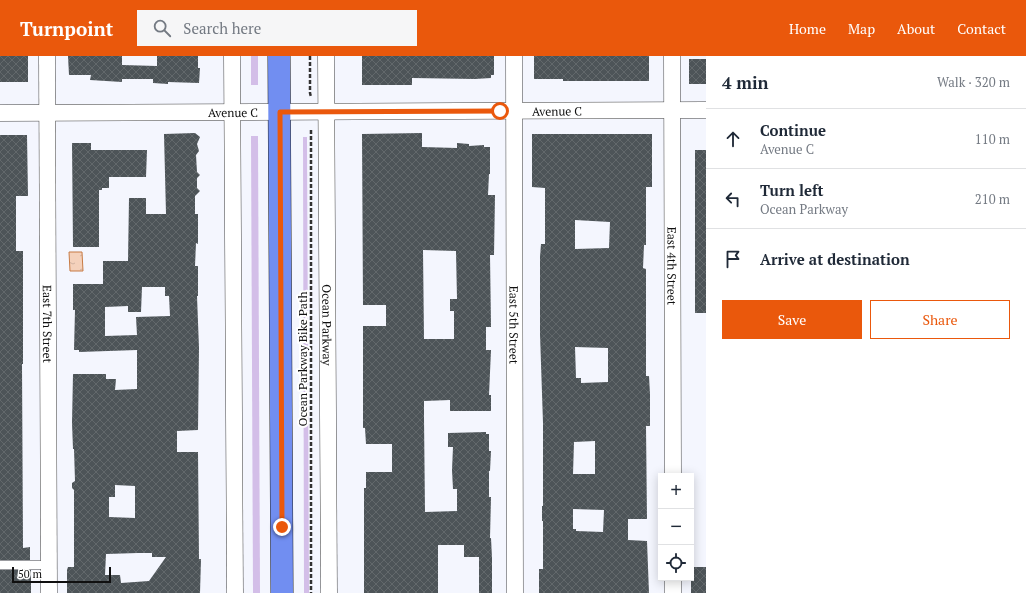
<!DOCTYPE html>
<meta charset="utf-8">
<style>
:root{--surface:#fff;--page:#f6f6f7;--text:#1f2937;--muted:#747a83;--line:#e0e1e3;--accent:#ea580c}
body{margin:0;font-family:"PT Serif",serif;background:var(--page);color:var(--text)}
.controls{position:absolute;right:12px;bottom:12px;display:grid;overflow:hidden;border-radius:0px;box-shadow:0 2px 10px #0003}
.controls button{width:36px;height:36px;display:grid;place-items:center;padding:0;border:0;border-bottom:1px solid var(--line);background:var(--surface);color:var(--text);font:20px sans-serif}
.scale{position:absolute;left:12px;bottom:10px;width:99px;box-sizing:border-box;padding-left:4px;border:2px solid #101010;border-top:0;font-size:11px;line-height:14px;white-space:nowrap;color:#101010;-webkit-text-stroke:3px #fff;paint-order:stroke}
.stop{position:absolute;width:12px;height:12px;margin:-9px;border:3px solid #ea580c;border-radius:50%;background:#fff}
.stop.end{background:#ea580c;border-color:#fff;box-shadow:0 1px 4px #0008}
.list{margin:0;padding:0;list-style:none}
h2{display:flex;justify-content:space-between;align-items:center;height:52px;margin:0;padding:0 16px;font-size:17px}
h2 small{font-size:13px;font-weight:400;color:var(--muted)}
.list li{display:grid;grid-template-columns:26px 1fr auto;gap:12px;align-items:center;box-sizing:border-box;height:60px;padding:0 16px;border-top:1px solid var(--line)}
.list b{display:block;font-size:15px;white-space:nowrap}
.list p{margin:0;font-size:13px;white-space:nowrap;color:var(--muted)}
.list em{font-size:13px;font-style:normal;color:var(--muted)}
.actions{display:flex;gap:8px;padding:12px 16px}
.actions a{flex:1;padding:9px 0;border:1px solid var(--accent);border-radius:0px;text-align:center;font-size:14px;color:var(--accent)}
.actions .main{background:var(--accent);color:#fff}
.icon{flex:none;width:22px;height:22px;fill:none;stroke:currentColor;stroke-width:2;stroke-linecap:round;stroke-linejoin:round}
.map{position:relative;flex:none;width:706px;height:537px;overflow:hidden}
header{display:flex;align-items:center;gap:24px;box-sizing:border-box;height:56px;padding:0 20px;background:var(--accent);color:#fff}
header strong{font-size:19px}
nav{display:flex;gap:22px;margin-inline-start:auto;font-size:14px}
.search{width:280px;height:36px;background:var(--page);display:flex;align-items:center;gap:10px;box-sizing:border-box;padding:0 14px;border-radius:0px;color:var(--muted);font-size:15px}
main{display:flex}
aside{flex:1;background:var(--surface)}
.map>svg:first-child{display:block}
.grass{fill:#d3bee8}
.water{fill:url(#water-ripples);stroke:#c77b45}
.building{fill:url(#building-cross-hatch);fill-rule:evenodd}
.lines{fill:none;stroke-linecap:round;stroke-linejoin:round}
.lane-casing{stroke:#434343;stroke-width:9}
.street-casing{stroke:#434343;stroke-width:17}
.primary-casing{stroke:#212121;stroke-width:23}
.path{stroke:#323232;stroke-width:2.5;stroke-dasharray:4 2;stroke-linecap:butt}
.lane{stroke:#fff;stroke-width:8}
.street{stroke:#fff;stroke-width:16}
.primary{stroke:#718ef1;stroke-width:22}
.route{stroke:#ea580c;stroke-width:5}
.labels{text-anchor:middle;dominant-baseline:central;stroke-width:4;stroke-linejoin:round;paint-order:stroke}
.street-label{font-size:12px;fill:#101010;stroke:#fff}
</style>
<header>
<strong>Turnpoint</strong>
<div class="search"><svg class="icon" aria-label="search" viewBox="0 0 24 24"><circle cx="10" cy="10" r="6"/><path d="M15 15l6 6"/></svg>Search here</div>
<nav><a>Home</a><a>Map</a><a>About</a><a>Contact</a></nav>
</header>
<main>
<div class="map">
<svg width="706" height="537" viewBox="0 0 706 537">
<defs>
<pattern id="water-ripples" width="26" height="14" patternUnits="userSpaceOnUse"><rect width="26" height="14" fill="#f4d1bb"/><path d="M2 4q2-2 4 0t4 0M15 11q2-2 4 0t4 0" fill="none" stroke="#d0b2a0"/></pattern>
<pattern id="building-cross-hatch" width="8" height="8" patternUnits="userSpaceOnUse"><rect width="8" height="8" fill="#4d5458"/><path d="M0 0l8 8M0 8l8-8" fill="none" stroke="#62686b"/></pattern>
</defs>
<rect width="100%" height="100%" fill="#f4f6fe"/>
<g class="grass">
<rect x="251" y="0" width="7" height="29"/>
<polygon points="251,80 258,80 260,537 253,537"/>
<polygon points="303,81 307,81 309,537 304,537"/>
</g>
<polygon class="water" points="69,196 82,196 83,215 70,215"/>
<g class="building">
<rect x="0" y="0" width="28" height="26"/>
<polygon points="68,0 122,0 122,9 157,10 157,0 198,0 198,12 200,12 199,27 168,26 168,28 153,27 153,23 122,23 122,26 90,24 91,19 69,19"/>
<polygon points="362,0 494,0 494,19 491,19 491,22 475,23 412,22 412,29 362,29"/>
<polygon points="534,0 649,0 649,25 563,25 563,23 534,23"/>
<rect x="689" y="3" width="17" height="25"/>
<path d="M195,77L200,81L197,88L199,95L196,99L197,116L200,119L197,122V132L200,135L195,140V158H198V188L196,187L195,210H198V240H197L199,292L198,374L177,375V396H198L199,503H201L200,537H67V514L68,511H74V434L72,432V427L75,425L74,393H73L72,367L73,318H106V323H116L115,334L137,333V294L79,296V294H74L75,254H73V228H103V205H128L129,142H146V158H166L164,78ZM142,231H165V240H169L170,260L136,261L137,279L105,280V251L128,250V256H141ZM115,429L135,430V462L109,461V441H115ZM138,497H152V501H166L149,525L121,527L120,519H105L106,498Z"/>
<path d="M422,77V91L457,92V87L469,88V90L484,89V91H490V118H489L488,139H495L494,199H490L491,271H486V294H491L489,339H491V355H450V344L424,345V362L425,456L457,455V433H453L452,414L453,391H448V377L486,376V378H489V395H491L490,415H489V441H491L490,482H491L492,502V537H479V501H464V489H438V537H364V432H366V416H392V388H366L365,372H363V270H386V249H363L362,78ZM423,194L456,195L457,243H450V255H454V283H424Z"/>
<path d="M532,78H652V131H646V189H644L643,212L646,213V320H649L650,338V370H646L647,463H628V484L647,485L649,537H539V513H543V465H542V450H543V367L540,278V201L541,188H545V132L532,131ZM575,164L610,166L609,192L575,193ZM575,291L608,292V326L581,327V322H576ZM595,385V418H573L574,386ZM573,453L604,454L603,476L576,475V473H573Z"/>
<polygon points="0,79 27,79 28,140 16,140 16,195 23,195 23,308 22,308 23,492 30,491 30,504 0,504"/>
<polygon points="72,87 91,87 91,94 147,94 146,121 109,121 109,132 102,132 102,134 99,134 99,191 73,191"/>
<rect x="695" y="94" width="11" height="163"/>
<rect x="691" y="511" width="15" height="26"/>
<rect x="0" y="514" width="31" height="23"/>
</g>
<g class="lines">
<g class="lane-casing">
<polyline id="lane" points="0,509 49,509"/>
</g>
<g class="street-casing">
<g id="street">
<path id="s1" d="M47,0L49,537"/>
<polyline points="232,0 235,537"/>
<path id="s2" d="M326,0L329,537"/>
<path id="s3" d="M514,0L515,537"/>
<path id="s4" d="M672,0L673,420"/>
<path id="s5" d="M0,57L706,54"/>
<polyline points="673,522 673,537"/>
</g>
</g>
<g class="primary-casing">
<polyline id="primary" points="279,0 282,537"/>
</g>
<g class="path">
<polyline points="310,0 310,37 311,41"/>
<polyline points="311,74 311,537"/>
</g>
<use href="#lane" class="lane"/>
<use href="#street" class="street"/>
<use href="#primary" class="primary"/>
</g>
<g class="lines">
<polyline class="route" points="282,471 280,56 500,55"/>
</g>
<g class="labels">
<g class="street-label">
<text stroke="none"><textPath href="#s5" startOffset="557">Avenue C</textPath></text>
<text stroke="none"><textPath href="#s5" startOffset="233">Avenue C</textPath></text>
<text stroke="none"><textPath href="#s4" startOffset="210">East 4th Street</textPath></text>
<text stroke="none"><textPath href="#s1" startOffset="268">East 7th Street</textPath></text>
<text stroke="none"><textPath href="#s3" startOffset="269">East 5th Street</textPath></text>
<text stroke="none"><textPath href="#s2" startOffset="269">Ocean Parkway</textPath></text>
<text transform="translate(302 303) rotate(-90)">Ocean Parkway Bike Path</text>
</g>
</g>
</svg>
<div class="controls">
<button>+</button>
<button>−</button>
<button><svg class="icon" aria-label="locate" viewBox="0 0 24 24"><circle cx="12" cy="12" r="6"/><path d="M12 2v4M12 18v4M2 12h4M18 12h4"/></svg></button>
</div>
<div class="scale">50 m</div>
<div class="stop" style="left:500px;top:55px"></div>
<div class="stop end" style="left:282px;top:471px"></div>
</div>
<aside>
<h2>4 min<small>Walk · 320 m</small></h2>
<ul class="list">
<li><svg class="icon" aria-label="ahead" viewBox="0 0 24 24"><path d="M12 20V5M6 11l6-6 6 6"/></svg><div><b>Continue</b><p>Avenue C</p></div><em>110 m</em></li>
<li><svg class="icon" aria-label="left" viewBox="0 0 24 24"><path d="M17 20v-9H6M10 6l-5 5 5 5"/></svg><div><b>Turn left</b><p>Ocean Parkway</p></div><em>210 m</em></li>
<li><svg class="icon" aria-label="arrive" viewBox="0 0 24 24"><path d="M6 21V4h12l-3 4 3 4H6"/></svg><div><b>Arrive at destination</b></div></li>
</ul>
<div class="actions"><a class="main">Save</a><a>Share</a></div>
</aside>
</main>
